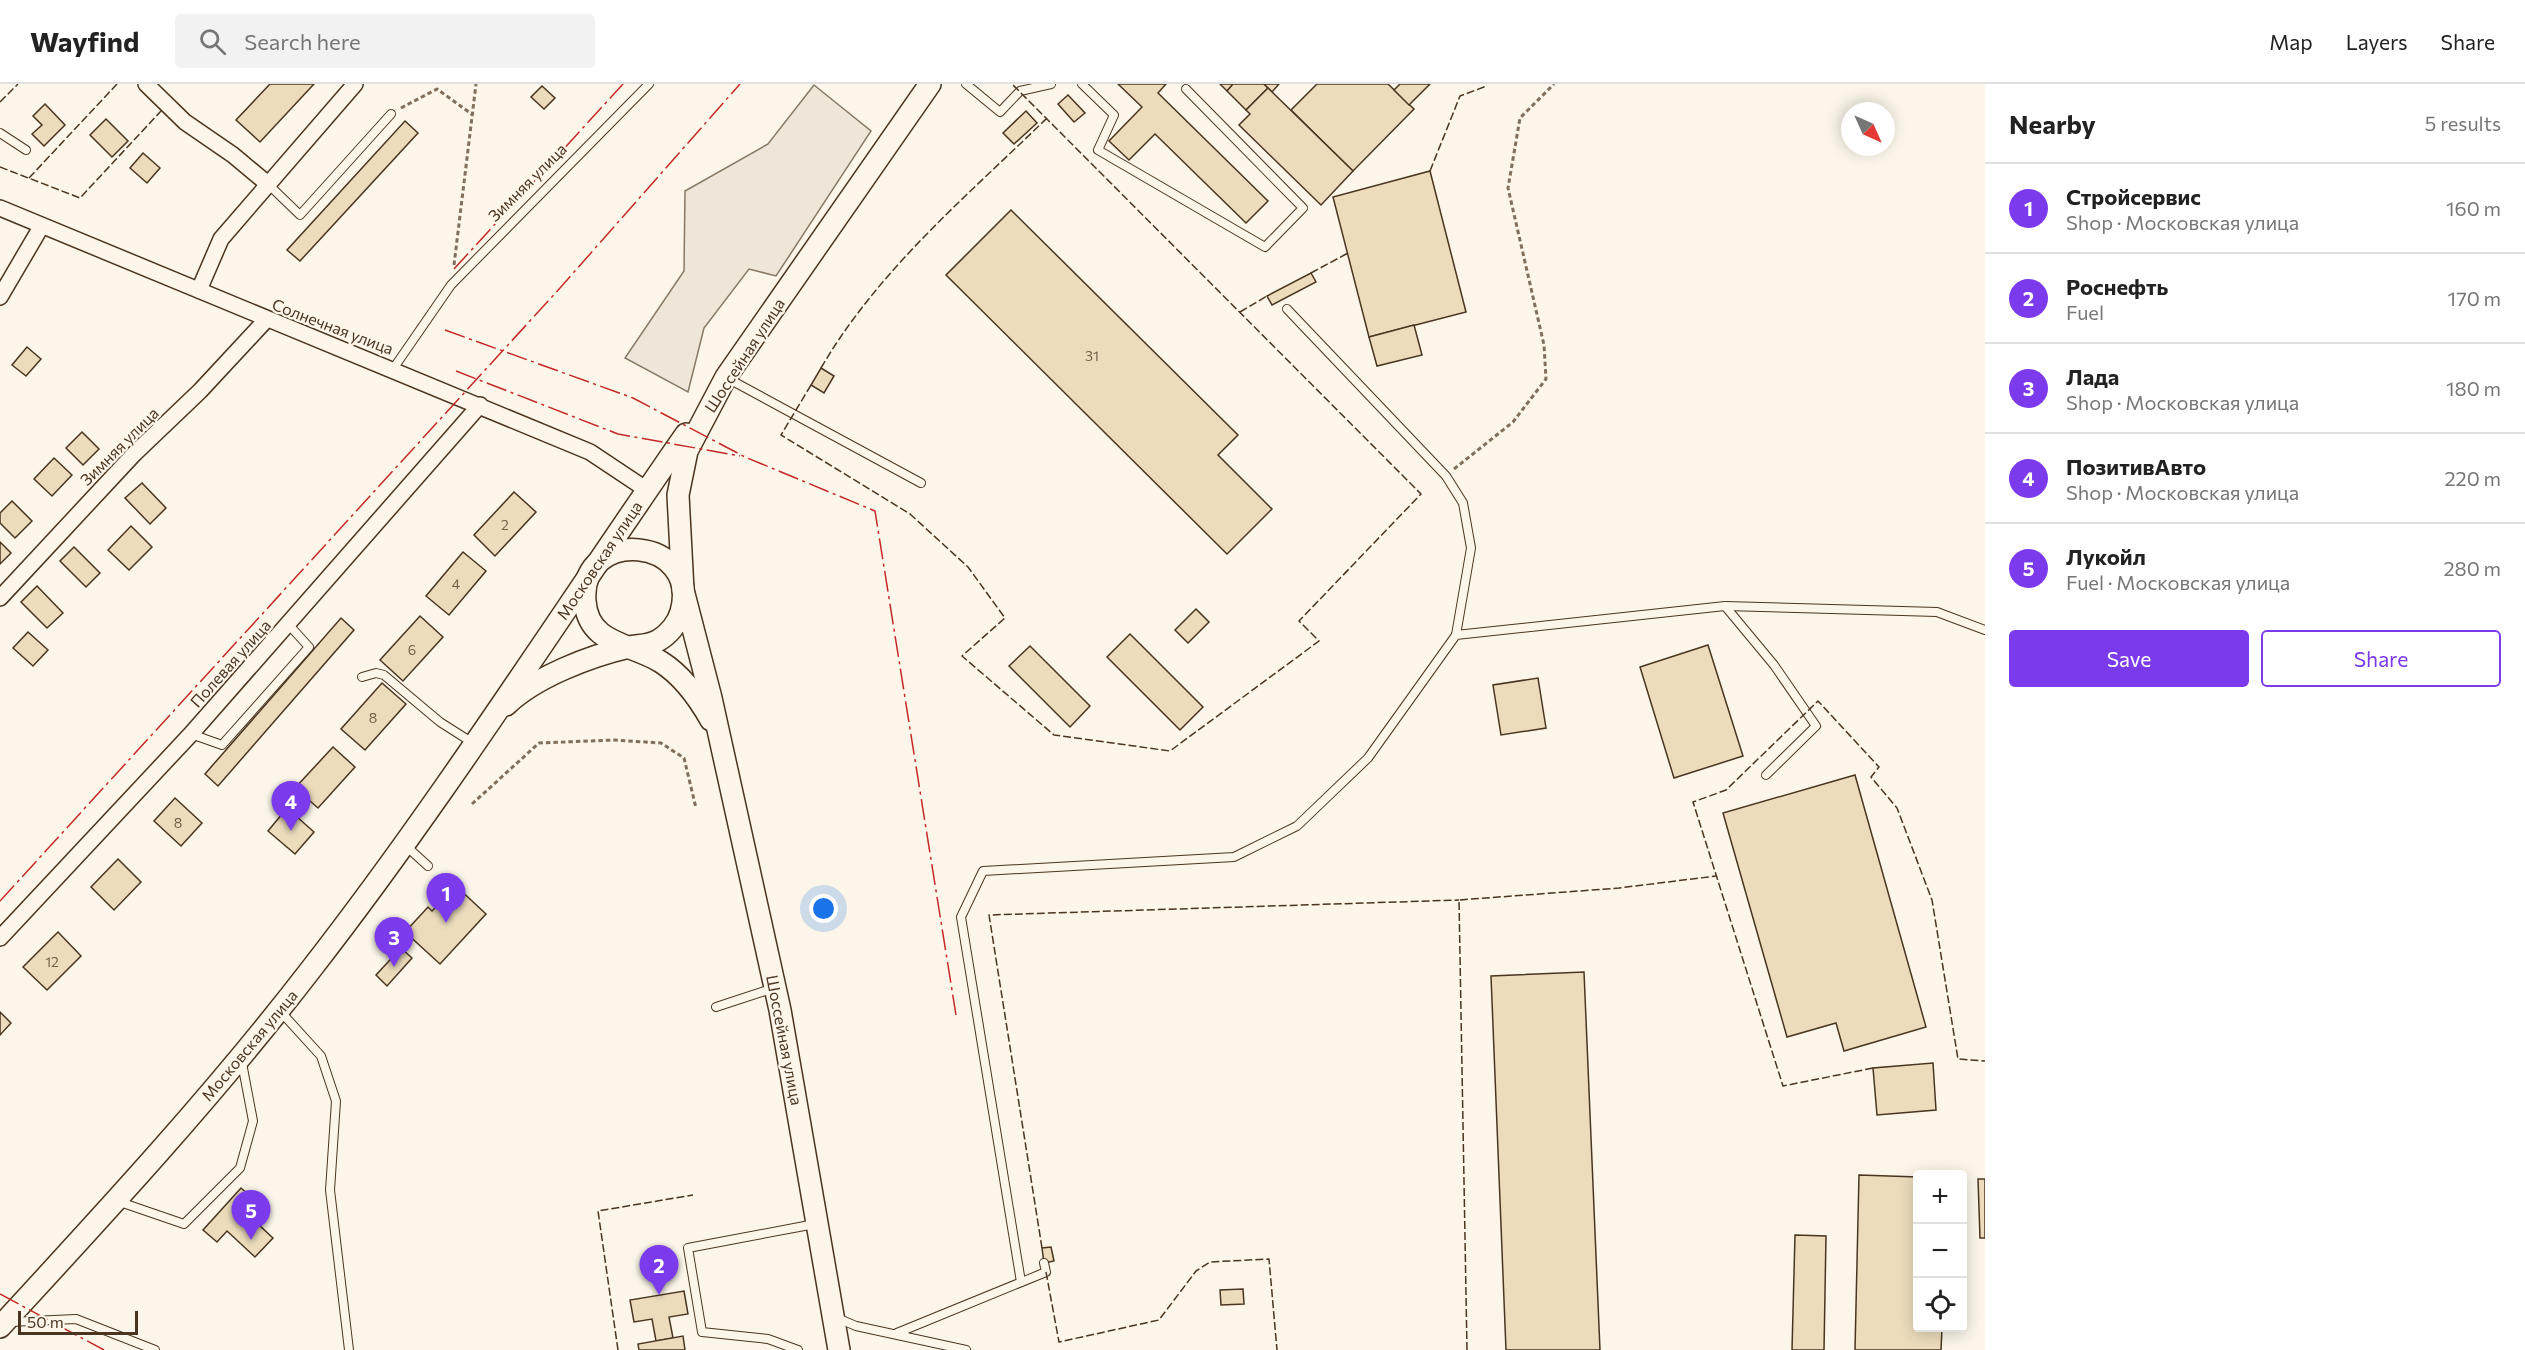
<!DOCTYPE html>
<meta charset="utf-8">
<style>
:root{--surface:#fff;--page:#f2f2f2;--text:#222;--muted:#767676;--line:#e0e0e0;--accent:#7c3aed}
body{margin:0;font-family:Commissioner,sans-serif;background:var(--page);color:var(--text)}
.controls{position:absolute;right:18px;bottom:18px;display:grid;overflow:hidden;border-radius:6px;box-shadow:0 3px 15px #0003}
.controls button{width:54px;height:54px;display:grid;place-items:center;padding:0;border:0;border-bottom:2px solid var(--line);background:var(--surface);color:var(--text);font:30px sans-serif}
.compass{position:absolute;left:1841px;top:18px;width:54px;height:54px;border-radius:50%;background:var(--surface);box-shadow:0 3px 15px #0003;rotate:135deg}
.scale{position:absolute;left:18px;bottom:15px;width:120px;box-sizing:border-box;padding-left:6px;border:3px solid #4a3520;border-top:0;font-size:16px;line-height:21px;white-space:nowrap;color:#4a3520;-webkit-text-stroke:4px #fbf6e9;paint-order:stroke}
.you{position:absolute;left:824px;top:825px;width:21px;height:21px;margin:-15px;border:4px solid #fff;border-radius:50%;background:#1a73e8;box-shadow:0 0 0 9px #1a73e833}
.badge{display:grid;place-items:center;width:39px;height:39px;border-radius:50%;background:var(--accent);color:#fff;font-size:20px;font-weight:700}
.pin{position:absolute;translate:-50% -50px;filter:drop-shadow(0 2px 3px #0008)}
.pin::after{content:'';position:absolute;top:32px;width:21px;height:18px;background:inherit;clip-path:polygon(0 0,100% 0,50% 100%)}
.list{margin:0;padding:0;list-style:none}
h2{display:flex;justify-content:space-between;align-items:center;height:78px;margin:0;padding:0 24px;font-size:26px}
h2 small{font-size:20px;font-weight:400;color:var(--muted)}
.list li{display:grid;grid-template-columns:39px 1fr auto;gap:18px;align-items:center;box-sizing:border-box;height:90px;padding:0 24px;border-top:2px solid var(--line)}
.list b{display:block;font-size:22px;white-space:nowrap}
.list p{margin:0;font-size:20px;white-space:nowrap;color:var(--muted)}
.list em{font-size:20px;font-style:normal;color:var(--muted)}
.actions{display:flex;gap:12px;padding:18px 24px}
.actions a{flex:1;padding:14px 0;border:2px solid var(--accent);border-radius:6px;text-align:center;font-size:21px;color:var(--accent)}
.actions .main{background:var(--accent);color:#fff}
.icon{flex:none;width:33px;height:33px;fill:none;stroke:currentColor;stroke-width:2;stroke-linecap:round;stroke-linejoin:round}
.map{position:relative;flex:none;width:1985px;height:1266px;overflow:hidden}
header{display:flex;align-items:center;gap:36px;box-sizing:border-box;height:84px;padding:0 30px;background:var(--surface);border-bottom:2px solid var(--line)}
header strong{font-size:28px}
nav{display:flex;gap:33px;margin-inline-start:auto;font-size:21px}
.search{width:420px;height:54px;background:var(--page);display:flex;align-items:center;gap:15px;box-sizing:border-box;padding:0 21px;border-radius:6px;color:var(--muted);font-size:22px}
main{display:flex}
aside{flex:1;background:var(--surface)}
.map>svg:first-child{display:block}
.green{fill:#ede6d9;stroke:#887966;stroke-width:1.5}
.building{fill:#ecdcbc;stroke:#4a3520;stroke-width:1.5}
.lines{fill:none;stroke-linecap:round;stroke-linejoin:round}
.service-casing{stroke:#4a3520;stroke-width:10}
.minor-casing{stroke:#4a3520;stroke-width:18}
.secondary-casing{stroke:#4a3520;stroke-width:24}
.path{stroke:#7f6f5c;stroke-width:3;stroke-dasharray:4.5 3;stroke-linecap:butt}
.service{stroke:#fbf6e9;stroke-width:8}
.minor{stroke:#fbf6e9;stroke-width:15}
.secondary{stroke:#fbf6e9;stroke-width:21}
.fence{stroke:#4a3520;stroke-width:1.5;stroke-dasharray:8 3;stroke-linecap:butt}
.power{stroke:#c62828;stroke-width:1.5;stroke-dasharray:21 4.5 3 4.5;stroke-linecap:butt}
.labels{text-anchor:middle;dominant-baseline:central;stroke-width:4.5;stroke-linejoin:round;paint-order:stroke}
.number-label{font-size:14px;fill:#725f47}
.street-label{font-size:16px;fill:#4a3520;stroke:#fbf6e9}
</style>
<header>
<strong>Wayfind</strong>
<div class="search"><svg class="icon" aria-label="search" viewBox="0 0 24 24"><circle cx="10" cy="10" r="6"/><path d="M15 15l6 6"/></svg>Search here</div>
<nav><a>Map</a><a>Layers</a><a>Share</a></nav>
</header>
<main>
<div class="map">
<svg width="1985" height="1266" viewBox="0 0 1985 1266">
<rect width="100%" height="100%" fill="#fbf6e9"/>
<polygon class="green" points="814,1 871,47 776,192 749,185 704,244 688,308 625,274 684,187 685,107 768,60"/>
<g class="building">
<polygon points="270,0 314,0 260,58 236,36"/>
<polygon points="1118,0 1166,0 1158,9 1268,117 1246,139 1155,50 1129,76 1109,57 1142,23"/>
<polygon points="1220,0 1233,0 1227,7"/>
<polygon points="1233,0 1264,0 1268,4 1246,26 1227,7"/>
<polygon points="1264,0 1279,0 1272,8"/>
<polygon points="1317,0 1388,0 1414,25 1353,87 1291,26"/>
<polygon points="1400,0 1430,0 1409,21 1394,6"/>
<polygon points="542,2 555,14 544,25 531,13"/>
<polygon points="1268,4 1353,87 1321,121 1239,41 1250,30 1246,26"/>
<polygon points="1068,11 1085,29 1074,38 1058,20"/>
<polygon points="45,20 65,41 44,62 32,50 42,41 33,32"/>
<polygon points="1026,27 1037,39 1014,60 1003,49"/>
<polygon points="106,35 128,57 112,73 90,51"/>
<polygon points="405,37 418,49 300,177 287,166"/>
<polygon points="143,69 160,84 147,99 130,84"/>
<polygon points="1430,87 1466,228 1369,253 1333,113"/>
<polygon points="1011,126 1238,351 1218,371 1272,425 1227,470 946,191"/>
<polygon points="1311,189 1316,198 1272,221 1267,212"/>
<polygon points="1414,241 1422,271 1377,282 1369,253"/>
<polygon points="27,263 41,275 26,292 12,281"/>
<polygon points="821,284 834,292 824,309 811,301"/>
<polygon points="82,348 99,365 83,381 66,364"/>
<polygon points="54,374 72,391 52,412 34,395"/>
<polygon points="142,399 166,424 150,440 125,414"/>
<polygon points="514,408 536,428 495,472 474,451"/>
<polygon points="12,417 32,437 15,454 0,439 0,429"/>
<polygon points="131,442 152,463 129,486 108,466"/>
<polygon points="0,458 11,469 0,480"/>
<polygon points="74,463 100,489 86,503 60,477"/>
<polygon points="463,468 486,487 449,531 426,512"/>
<polygon points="37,502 63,529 47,544 21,518"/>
<polygon points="1196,525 1209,538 1188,559 1175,546"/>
<polygon points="420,532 443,553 403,597 380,576"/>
<polygon points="341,534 354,546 218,702 205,690"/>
<polygon points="28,548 48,566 33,582 13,564"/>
<polygon points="1130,550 1203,623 1180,646 1107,573"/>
<polygon points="1708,561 1743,672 1674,694 1640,583"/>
<polygon points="1030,562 1090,622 1070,643 1009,582"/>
<polygon points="1538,594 1546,644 1501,651 1493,601"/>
<polygon points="382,599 406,620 365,666 341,645"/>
<polygon points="333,663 355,683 318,724 295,704"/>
<polygon points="1855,691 1926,943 1844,967 1836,939 1787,953 1723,729"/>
<polygon points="175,714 202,739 181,762 154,737"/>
<polygon points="287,724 314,748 295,770 268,747"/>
<polygon points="118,775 141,798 114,826 91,803"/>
<polygon points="456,802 486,830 440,880 405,848 428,823 432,827"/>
<polygon points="58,848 81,872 47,906 23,883"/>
<polygon points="401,864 412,874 387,902 376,891"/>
<polygon points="1584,888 1600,1266 1506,1266 1491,892"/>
<polygon points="0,928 11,939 0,951"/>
<polygon points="1933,979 1936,1026 1877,1031 1873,984"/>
<polygon points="1859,1091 1918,1093 1918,1244 1942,1244 1941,1266 1855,1266"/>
<polygon points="1978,1095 1985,1095 1985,1154 1980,1154"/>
<polygon points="241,1104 256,1117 245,1128 273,1154 255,1173 227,1147 217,1158 203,1146"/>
<polygon points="1795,1151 1826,1152 1824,1266 1792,1266"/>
<polygon points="1051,1163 1054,1177 1044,1179 1042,1164"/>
<polygon points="1243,1205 1244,1220 1221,1221 1220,1206"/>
<polygon points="684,1207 688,1230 669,1233 673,1254 656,1257 652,1235 634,1238 630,1216"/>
<polygon points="683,1252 685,1266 639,1266 638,1260"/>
</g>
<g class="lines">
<g class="service-casing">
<g id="service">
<polyline points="966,0 1000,28 1020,7 1051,0"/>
<polyline points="1082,0 1114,31 1098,66 1265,163 1303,124 1186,5"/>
<polyline points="0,49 26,66"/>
<polyline points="269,101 300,131 391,30"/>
<polyline points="1287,225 1446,392 1463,419 1471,464 1456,551"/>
<polyline points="393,285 451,201 649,0"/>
<polyline points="727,294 921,399"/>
<polyline points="1725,522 1774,581 1816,642 1766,691"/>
<polyline points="362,593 376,589 384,591 440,638 473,659"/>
<polyline points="191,650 222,661 309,563 289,541"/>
<polyline points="405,761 428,782"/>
<polyline points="716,923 774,904"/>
<polyline points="280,927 321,972 336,1017 330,1106 349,1266"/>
<polyline points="117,1117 184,1140 240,1084 253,1037 242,979"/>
<polyline points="1021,1198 961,833 983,787 1234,773 1297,742 1368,674 1456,551 1725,522 1937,528 1985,546"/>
<polyline points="837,1234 856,1242 966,1266"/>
<polyline points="9,1238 76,1235 155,1266"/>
<polyline points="897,1249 1046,1188 1044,1179"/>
<polyline points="798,1266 768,1255 702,1248 688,1164 815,1140"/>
</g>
</g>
<g class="minor-casing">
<g id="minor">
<polyline points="146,0 185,38 233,71 269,101"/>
<polyline points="0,124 590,368 647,406"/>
<polyline points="199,206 221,155 355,0"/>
<polyline points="0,213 41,143"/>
<polyline points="0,514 134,370 200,307 266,236"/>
<polyline points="0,854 191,650 480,321"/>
</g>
</g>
<g class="secondary-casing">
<g id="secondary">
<path d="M506,621C535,593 590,572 629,563C640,561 649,562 659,556C669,550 678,539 681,528C702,452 579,442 585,517C588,561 631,559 661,578C683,592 698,613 711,636"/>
<path d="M0,1243C107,1127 215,1010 312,884C445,713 562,528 686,350"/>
<polyline points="839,1266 780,926 711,614 683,506 678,411 687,367 726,293 930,0"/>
</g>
</g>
<g class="path">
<polyline points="401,24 437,5 473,31"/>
<polyline points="454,181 476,0"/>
<polyline points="1454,385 1513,338 1546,295 1544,261 1508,104 1520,34 1554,0"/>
<polyline points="472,720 539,659 614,656 661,659 684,674 696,724"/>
</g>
<use href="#service" class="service"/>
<use href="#minor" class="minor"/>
<use href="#secondary" class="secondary"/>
<g class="fence">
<polyline points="0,18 18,0"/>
<polyline points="0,83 80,114 161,27"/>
<polyline points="1430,87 1460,12 1484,3 1483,0"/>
<polyline points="29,94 117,0"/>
<polyline points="1311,189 1348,169"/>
<polyline points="1240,228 1267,212"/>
<path d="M821,284C878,186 967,112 1047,34"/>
<polyline points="811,301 781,351 910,430 968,483 1005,534 962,572 1054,651 1170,667 1319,557 1299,537 1421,410 1012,0"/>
<polyline points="1873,984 1783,1002 1693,718 1726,706 1818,617 1879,683 1871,693 1897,724 1932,816 1958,975 1985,977"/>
<polyline points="1042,1164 989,831 1459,816"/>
<polyline points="1046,1188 1059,1258 1159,1236 1196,1187 1210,1178 1269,1175 1277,1266"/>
<polyline points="618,1266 598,1127 693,1111"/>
<polyline points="1467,1266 1459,816 1619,804 1716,792"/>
</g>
<g class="power">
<polyline points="454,185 623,0"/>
<polyline points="445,246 633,314 745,373 875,427 956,931"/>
<polyline points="456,287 618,350 740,372"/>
<polyline points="0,817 560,204 740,0"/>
<polyline points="0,1210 104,1266"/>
</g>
</g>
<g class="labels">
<g class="number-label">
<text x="1092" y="271">31</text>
<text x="505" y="440">2</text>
<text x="456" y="499">4</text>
<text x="412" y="565">6</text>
<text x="373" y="633">8</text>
<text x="178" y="738">8</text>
<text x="52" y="877">12</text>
</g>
<g class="street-label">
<text transform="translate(527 98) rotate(-45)">Зимняя улица</text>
<text transform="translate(333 242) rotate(21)">Солнечная улица</text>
<text transform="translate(744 271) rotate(-57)">Шоссейная улица</text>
<text transform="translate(119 362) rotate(-45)">Зимняя улица</text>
<text transform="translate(599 476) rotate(-56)">Московская улица</text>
<text transform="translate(230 579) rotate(-48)">Полевая улица</text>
<text transform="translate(785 956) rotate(79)">Шоссейная улица</text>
<text transform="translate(249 961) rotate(-50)">Московская улица</text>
</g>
</g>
</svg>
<div class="controls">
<button>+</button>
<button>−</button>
<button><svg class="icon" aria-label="locate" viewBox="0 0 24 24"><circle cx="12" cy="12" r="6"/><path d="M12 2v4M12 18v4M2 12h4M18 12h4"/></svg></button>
</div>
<svg class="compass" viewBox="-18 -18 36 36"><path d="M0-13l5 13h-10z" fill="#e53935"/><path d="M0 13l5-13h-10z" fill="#767676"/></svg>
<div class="scale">50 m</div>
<div class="you"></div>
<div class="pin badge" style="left:446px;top:839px">1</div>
<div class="pin badge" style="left:659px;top:1211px">2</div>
<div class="pin badge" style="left:394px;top:883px">3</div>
<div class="pin badge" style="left:291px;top:747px">4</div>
<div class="pin badge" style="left:251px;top:1156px">5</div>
</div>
<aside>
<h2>Nearby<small>5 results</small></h2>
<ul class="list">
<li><span class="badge">1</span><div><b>Стройсервис</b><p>Shop · Московская улица</p></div><em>160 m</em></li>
<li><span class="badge">2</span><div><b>Роснефть</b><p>Fuel</p></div><em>170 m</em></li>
<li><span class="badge">3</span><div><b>Лада</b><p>Shop · Московская улица</p></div><em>180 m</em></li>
<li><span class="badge">4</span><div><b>ПозитивАвто</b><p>Shop · Московская улица</p></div><em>220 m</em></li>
<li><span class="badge">5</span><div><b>Лукойл</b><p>Fuel · Московская улица</p></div><em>280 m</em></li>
</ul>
<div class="actions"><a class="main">Save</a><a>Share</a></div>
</aside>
</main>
